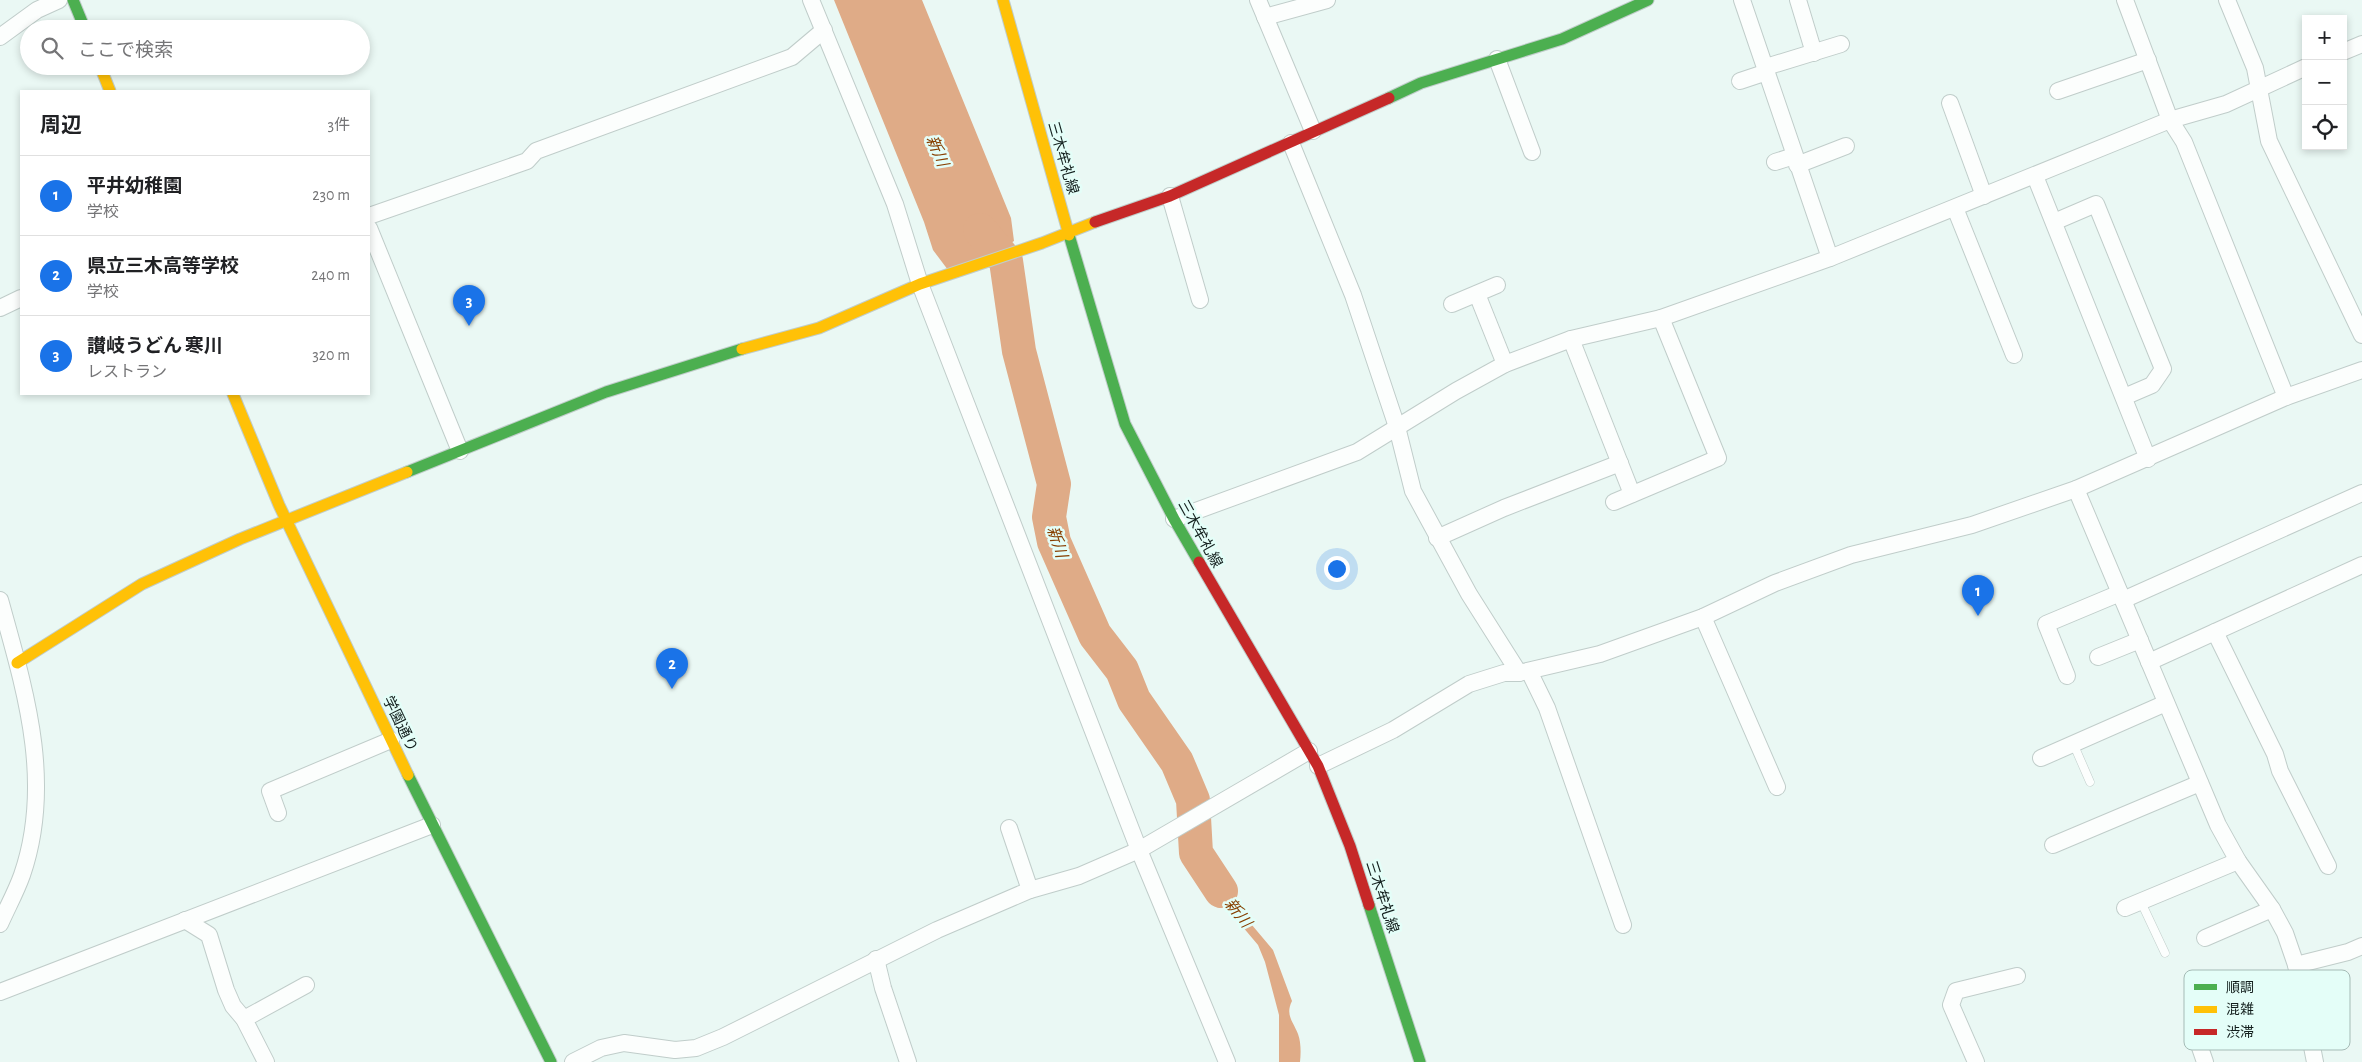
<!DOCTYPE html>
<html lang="ja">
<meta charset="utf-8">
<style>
:root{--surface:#fff;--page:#f2f2f2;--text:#202124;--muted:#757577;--line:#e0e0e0;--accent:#1a73e8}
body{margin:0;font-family:"Alegreya Sans","Noto Sans JP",sans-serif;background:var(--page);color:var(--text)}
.controls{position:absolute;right:15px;top:15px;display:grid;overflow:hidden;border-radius:0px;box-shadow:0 2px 8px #0003}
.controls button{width:45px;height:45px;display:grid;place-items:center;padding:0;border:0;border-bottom:1px solid var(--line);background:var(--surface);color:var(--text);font:25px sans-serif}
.you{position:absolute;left:1336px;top:568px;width:18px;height:18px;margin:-12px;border:4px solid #fff;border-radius:50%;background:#1a73e8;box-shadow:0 0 0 8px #1a73e833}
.badge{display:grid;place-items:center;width:32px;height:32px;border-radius:50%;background:var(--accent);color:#fff;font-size:16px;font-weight:700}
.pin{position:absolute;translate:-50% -41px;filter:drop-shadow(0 1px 2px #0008)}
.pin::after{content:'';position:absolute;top:26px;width:18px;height:15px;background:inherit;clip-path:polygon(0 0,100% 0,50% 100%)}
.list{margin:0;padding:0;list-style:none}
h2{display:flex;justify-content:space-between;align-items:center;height:65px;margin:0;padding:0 20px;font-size:21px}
h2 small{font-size:16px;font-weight:400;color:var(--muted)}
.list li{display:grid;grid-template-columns:32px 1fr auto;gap:15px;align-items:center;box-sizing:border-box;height:80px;padding:0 20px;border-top:1px solid var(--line)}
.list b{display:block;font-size:19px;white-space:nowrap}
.list p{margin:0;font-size:16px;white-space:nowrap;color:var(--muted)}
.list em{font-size:16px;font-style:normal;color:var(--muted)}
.icon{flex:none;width:28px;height:28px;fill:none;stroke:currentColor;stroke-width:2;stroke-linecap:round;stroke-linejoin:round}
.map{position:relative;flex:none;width:2362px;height:1062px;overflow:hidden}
.search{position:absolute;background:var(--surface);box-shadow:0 2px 8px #0003;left:20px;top:20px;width:350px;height:55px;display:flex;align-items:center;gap:12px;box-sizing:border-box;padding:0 18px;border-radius:28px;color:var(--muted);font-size:19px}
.panel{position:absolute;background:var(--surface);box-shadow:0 2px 8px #0003;left:20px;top:90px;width:350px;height:305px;border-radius:0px}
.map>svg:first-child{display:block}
.water{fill:#dfab87}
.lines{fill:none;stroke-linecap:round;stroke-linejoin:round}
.river{stroke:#dfab87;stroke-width:34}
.lane-casing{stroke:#c0cdca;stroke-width:9}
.street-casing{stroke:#c0cdca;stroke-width:18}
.fast-casing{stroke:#c0cdca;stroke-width:13}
.slow-casing{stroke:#c0cdca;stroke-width:13}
.jam-casing{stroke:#c0cdca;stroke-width:13}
.lane{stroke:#fcfefd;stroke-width:8}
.street{stroke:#fcfefd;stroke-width:16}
.fast{stroke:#4caf50;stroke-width:11}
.slow{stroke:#ffc107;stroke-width:11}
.jam{stroke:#c62828;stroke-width:11}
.labels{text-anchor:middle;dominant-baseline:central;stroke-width:5;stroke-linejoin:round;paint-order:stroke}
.street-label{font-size:15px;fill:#121e1c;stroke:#e4fef8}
.water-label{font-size:16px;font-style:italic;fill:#873f00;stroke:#e4fef8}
.key{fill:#e4fef8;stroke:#a5bbb6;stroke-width:1}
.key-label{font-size:14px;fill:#121e1c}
</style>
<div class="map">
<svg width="2362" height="1062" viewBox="0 0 2362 1062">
<rect width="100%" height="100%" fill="#eaf8f4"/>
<g class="water">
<polygon points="834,0 922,0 1011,218 1014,241 954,278 933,250 924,222"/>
<path d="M1196,851L1230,899L1273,950L1292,1001C1285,1015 1293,1021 1298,1034C1301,1042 1301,1053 1300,1062H1279V1015L1265,962L1258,945L1226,907L1196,859Z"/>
</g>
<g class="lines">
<polyline class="river" points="980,230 1006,261 1019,351 1054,484 1049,517 1054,542 1095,635 1122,670 1134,700 1177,762 1193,800 1196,853 1221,891"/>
<g class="lane-casing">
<g id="lane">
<polyline points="2073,743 2090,782"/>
<polyline points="2141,902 2165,953"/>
</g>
</g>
<g class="street-casing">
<g id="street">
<polyline points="811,0 895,204 920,284 1139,850 1227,1062"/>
<polyline points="1258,0 1313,131"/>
<polyline points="1742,0 1830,258"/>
<polyline points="1798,0 1814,53"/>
<polyline points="2125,0 2170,120 2184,142 2286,397"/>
<polyline points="2227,0 2255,68 2269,141 2362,335"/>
<polyline points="1265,17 1327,0"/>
<polyline points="0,37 37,10 59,0"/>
<polyline points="2343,52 2362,44"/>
<polyline points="1497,59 1532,152"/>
<polyline points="1766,67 1841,44"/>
<polyline points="1740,81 1767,72"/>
<polyline points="2058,91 2148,60"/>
<polyline points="1950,103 1984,196"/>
<polyline points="1291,143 1353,295 1397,427 1413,491 1469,594 1519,673"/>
<polyline points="1775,162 1794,156"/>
<polyline points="1797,165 1846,146"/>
<polyline points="2035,176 2148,459"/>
<polyline points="1170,196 1200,300"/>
<polyline points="1955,208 2014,355"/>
<polyline points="369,216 527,161 536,151 792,57 824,30"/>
<polyline points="2054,222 2096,204 2163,369 2152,385 2124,397"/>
<polyline points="369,228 460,451"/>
<polyline points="1477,294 1505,364"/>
<polyline points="1452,304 1497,285"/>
<polyline points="0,308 21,298"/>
<polyline points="1571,339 1632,494"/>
<polyline points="2076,489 2218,825 2238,861 2272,909 2285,933 2296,965 2315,1062"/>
<polyline points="1614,502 1718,458 1661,318"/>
<polyline points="1174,519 1357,452 1456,391 1505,364 1571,339 1661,318 1830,258 2170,120 2226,104 2306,67"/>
<polyline points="1437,538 1504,508 1620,463"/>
<path d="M0,600C25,690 54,782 22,875C16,892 7,908 0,924"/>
<polyline points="2123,600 2362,493"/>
<polyline points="1703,617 1777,787"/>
<polyline points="2215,632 2275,754 2280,771 2328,866"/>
<polyline points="2098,657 2140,640"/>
<polyline points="2149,662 2362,565"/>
<polyline points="1529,671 1547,708 1623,925"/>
<polyline points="2067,676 2046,624 2120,593"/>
<polyline points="2041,758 2166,703"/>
<polyline points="1318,766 1393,730 1469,684 1504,673 1519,673 1600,654 1703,617 1775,583 1851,555 1972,525 2076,489 2286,397 2362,370"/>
<polyline points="278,813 270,791 391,740"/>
<polyline points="1009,828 1030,890"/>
<polyline points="2053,845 2200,783"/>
<polyline points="2125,908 2238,861"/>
<polyline points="185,920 209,935 226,990 233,1006 244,1019 266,1062"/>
<polyline points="2205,938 2272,909"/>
<polyline points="876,959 883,988 908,1062"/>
<polyline points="2296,965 2348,952 2362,946"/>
<polyline points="0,992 432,825"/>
<polyline points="244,1019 306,985"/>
<polyline points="2195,1033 2205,1062"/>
<polyline points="573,1062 601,1048 624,1043 675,1050 696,1048 723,1037 937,930 1030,890 1079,876 1139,850 1309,751"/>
<polyline points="1976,1062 1951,1005 1956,991 2017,976"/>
</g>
</g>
<g class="fast-casing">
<g id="fast">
<polyline points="73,0 85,29"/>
<polyline points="1389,98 1421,83 1562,39 1648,0"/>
<polyline points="1069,235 1125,424 1174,519 1199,562"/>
<polyline points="407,472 606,392 742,349"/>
<polyline points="408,775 551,1062"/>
<polyline points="1369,905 1420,1062"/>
</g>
</g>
<g class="slow-casing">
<g id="slow">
<polyline points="1003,0 1069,235"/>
<polyline points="100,66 110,91"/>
<polyline points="742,349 819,328 920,284 1042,243 1095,222"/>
<polyline points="233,394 279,505 408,775"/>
<polyline points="17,663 142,584 240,539 407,472"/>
</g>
</g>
<g class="jam-casing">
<g id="jam">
<polyline points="1095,222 1170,196 1389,98"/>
<polyline points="1199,562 1318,766 1350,846 1369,905"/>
</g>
</g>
<use href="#lane" class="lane"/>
<use href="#street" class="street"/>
<use href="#fast" class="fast"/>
<use href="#slow" class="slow"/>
<use href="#jam" class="jam"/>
</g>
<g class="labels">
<g class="street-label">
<text transform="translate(1063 158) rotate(74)">三木牟礼線</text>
<text transform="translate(1200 534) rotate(61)">三木牟礼線</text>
<text transform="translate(400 724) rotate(64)">学園通り</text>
<text transform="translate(1382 897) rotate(72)">三木牟礼線</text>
</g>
<g class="water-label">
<text transform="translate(937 151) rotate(67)">新川</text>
<text transform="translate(1057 542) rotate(72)">新川</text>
<text transform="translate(1238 913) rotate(51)">新川</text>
</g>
</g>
<rect x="2184" y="970" width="166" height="80" rx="8" class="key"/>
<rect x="2194" y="984" width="23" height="6" fill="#4caf50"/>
<rect x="2194" y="1006" width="23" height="7" fill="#ffc107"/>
<rect x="2194" y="1029" width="23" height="6" fill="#c62828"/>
<g class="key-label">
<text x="2226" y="992">順調</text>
<text x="2226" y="1014">混雑</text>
<text x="2226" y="1037">渋滞</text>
</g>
</svg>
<div class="controls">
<button>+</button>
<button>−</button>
<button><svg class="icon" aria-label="locate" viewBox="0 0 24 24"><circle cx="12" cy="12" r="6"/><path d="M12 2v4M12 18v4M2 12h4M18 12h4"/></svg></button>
</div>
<div class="you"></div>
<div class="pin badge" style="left:1978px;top:616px">1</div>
<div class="pin badge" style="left:672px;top:689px">2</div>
<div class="pin badge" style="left:469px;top:326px">3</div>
<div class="search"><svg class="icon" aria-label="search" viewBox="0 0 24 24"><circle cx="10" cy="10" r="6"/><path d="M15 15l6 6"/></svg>ここで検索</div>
<section class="panel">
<h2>周辺<small>3件</small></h2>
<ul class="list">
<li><span class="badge">1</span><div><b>平井幼稚園</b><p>学校</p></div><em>230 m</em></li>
<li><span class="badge">2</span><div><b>県立三木高等学校</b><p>学校</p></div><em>240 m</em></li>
<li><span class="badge">3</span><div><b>讃岐うどん 寒川</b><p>レストラン</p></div><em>320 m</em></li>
</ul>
</section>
</div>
